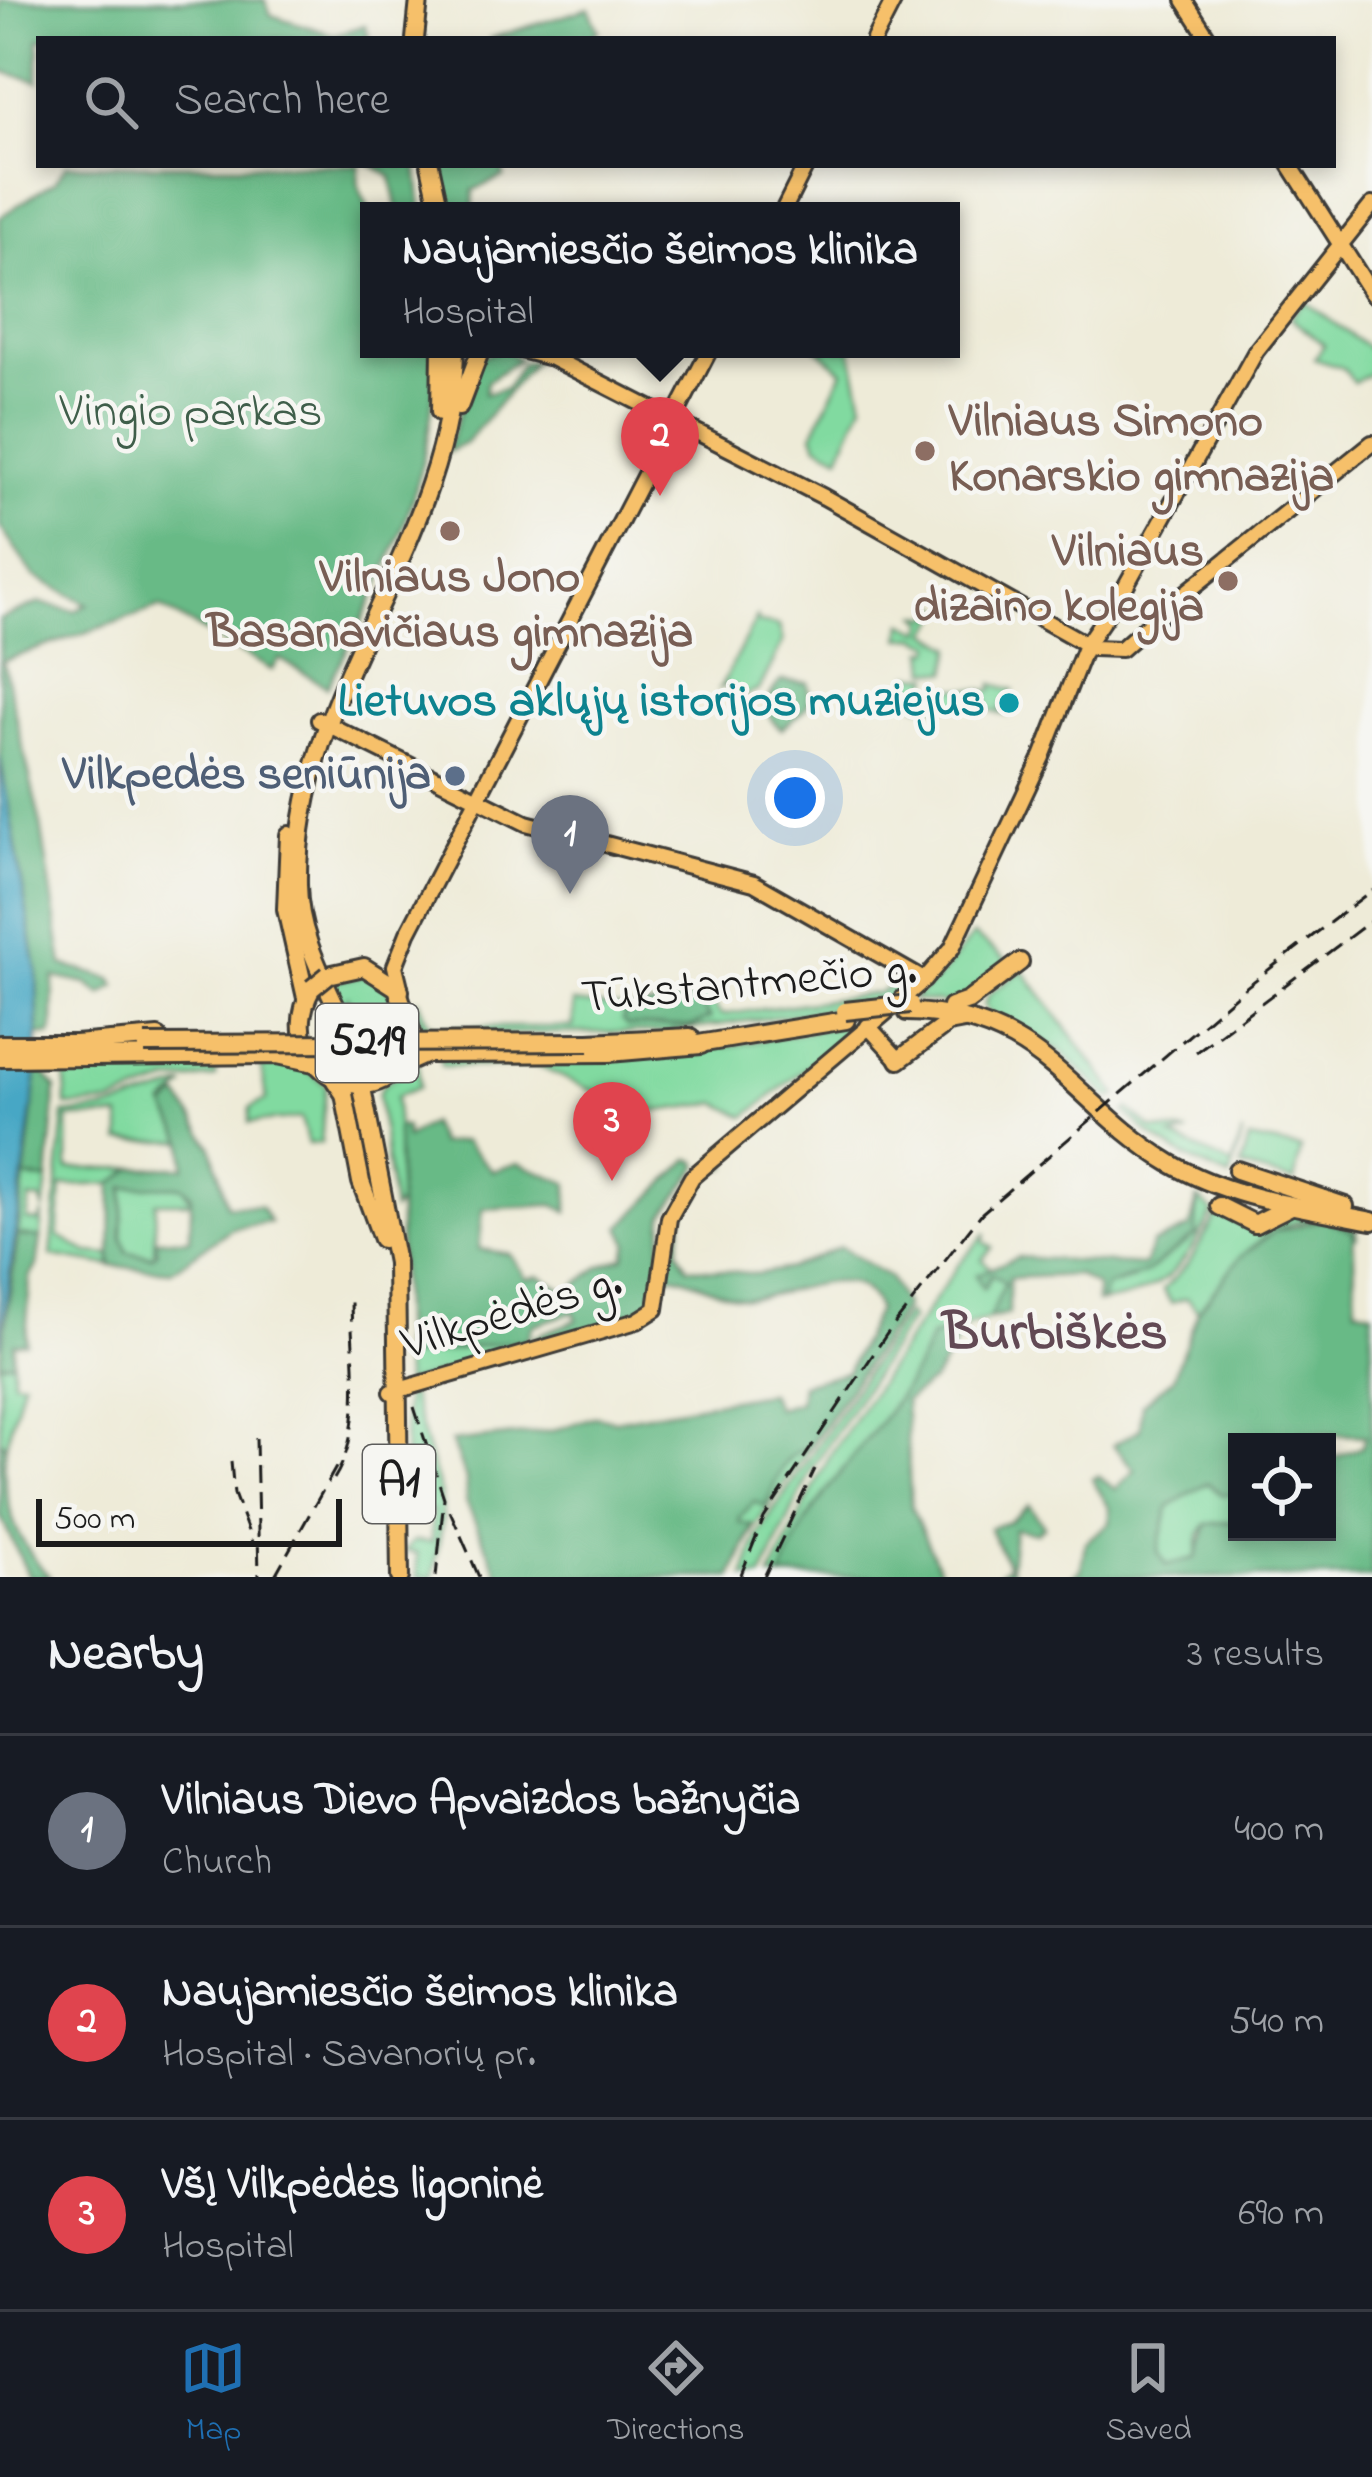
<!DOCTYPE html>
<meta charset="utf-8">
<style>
:root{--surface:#171b24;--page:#242831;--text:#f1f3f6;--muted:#9ea1a6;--line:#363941;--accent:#1f6fb2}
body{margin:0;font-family:"Indie Flower",sans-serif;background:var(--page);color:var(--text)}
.controls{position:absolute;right:36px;bottom:36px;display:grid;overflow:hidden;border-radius:0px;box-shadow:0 6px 18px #0003}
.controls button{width:108px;height:108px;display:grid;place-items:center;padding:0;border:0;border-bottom:3px solid var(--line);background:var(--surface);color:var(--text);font:60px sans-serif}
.scale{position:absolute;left:36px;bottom:30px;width:306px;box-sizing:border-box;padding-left:12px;border:6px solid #1c1c1c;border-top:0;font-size:33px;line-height:42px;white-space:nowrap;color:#1c1c1c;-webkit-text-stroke:9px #f6f6f2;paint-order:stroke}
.you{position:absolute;left:795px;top:798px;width:42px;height:42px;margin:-30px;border:9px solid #fff;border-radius:50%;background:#1a73e8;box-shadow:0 0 0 18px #1a73e833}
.badge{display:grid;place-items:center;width:78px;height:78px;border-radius:50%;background:var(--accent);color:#fff;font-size:39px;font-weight:700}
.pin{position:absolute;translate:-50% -99px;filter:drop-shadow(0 3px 6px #0008)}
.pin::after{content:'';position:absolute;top:63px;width:42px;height:36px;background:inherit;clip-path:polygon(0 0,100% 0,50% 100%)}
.popup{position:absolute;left:360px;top:202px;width:600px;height:156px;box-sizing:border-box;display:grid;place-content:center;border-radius:0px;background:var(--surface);filter:drop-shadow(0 3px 9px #0005);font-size:39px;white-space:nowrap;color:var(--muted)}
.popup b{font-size:45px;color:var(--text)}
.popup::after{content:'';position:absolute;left:50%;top:100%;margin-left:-24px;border:24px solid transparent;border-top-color:var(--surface)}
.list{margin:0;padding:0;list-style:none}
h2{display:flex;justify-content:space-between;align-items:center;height:156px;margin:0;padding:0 48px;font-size:51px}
h2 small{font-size:39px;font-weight:400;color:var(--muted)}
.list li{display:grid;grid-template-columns:78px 1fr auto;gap:36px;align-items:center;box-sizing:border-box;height:192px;padding:0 48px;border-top:3px solid var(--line)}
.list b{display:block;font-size:45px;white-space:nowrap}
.list p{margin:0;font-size:39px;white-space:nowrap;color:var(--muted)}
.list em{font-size:39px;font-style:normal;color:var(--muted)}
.icon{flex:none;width:66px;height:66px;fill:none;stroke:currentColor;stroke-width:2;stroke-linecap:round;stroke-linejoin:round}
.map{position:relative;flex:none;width:1372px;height:1577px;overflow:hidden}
.search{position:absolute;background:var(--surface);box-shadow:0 6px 18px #0003;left:36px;right:36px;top:36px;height:132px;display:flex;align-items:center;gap:30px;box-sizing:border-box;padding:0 42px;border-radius:0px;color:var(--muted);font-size:45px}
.sheet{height:732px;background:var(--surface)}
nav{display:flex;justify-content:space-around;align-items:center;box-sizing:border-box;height:168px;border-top:3px solid var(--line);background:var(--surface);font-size:33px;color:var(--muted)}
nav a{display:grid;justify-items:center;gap:6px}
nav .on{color:var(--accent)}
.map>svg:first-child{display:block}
.green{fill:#81daa0;stroke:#4e7b5e;stroke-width:3}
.forest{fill:#68ba86;stroke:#426b51;stroke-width:3;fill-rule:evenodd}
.water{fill:#46a7c5;stroke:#316270;stroke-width:3}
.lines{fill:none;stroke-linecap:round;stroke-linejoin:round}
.major-casing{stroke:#3c3b38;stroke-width:20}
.highway-casing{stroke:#3c3b38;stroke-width:22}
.major{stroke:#f6c06b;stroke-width:14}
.highway{stroke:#f6c06b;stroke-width:16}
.rail{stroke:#1c1c1c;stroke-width:3;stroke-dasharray:18 9;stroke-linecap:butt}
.highway-bridge-casing{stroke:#3c3b38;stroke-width:22;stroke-linecap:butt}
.highway-bridge{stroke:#f6c06b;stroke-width:16}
.education-dot{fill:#8d6e63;stroke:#f6f6f2;stroke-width:4.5}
.culture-dot{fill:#0f9aa8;stroke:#f6f6f2;stroke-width:4.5}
.service-dot{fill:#5c6f8a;stroke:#f6f6f2;stroke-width:4.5}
.labels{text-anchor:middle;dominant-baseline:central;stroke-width:9;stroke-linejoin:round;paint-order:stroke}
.shield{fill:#f6f6f2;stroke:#5d5d5c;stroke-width:3}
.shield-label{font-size:45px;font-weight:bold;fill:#1c1c1c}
.park-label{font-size:48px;fill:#3f5e4a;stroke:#f6f6f2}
.education-label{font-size:48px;font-weight:bold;fill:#785e54;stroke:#f6f6f2;text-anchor:start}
.culture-label{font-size:48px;font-weight:bold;fill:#0d838f;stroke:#f6f6f2;text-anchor:end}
.service-label{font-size:48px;font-weight:bold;fill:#4e5e75;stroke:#f6f6f2;text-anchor:end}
.street-label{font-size:48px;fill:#1c1c1c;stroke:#f6f6f2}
.quarter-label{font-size:54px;font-weight:bold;fill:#624954;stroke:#f6f6f2}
</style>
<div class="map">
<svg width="1372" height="1577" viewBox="0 0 1372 1577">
<rect width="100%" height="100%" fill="#f6f6f2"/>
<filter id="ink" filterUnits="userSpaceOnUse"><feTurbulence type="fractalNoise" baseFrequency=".00833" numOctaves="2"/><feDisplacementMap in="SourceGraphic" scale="24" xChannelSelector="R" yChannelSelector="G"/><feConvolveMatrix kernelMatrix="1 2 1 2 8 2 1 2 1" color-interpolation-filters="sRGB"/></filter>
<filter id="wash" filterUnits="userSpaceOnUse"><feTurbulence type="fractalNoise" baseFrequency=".004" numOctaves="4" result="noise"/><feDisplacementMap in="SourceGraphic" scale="48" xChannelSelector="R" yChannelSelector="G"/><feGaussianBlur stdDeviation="2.7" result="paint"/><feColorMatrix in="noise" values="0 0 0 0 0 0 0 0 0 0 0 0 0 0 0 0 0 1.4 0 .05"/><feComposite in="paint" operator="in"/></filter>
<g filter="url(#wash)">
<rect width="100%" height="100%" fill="#eeebd8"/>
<g class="green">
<polygon points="1304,301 1372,351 1372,372 1354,383 1343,368 1314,359 1324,345 1290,318"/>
<polygon points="818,349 851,349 863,403 840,456 817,444 813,434 843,371"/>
<polygon points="940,605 944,611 929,632 953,647 948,672 928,670 926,650 931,651 934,645 916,637 901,638 904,623 922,631 926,623 920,615 933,617"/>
<polygon points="757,617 759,623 779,626 783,642 759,690 739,698 727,685 720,688"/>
<polygon points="911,675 931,676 925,693 936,695 938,687 981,690 976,696 980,703 988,703 984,690 992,691 993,684 1014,690 1000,708 1005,715 979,706 921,706 914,703"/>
<polygon points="973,935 1008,961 955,1004 912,1000 940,976"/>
<polygon points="1023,970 1117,1095 1111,1099 1059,1050 988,1012 984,1005 989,994"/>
<polygon points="367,974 388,984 407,1034 364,1039 362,1026 353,1027 343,1014 353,1008 348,997 342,1007 327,983"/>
<polygon points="910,976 911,982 888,1001 668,1032 434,1034 421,1026 415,1000 419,1000 428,1023 438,1027 573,1027 573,1003 628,1009 623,1013 692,1026 710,1018 697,999 706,993 721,1015 878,993"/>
<polygon points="863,1021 746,1117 718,1103 643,1113 537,1066 442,1066 439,1057 729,1046"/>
<polygon points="261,1061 297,1062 326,1085 321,1143 308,1144 301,1118 249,1123 250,1108 266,1100"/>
<polygon points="418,1061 419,1087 396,1097 400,1202 393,1210 378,1095 383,1085"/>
<polygon points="65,1062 215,1063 215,1077 168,1083 110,1104 66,1106"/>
<polygon points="186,1086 165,1104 184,1141 121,1141 121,1117 68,1118 68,1169 134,1168 112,1184 62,1186 58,1236 88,1253 111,1255 111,1266 51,1256 64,1114 106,1110"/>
<path d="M1129,1109L1152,1129L1189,1133L1172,1137L1232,1165L1243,1132L1230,1178C1192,1162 1154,1143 1125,1112Z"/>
<polygon points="1249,1139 1301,1149 1294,1182 1241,1167"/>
<polygon points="25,1178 48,1180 44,1211 41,1200 30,1199 27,1220 39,1222 43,1214 41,1238 18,1235"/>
<polygon points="183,1186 191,1202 156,1202 154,1256 127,1252 122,1237 124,1187"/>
<path d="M1200,1200L1213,1212C1183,1266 1167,1293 1102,1302L1105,1287L1133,1279L1189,1241Z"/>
<path d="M1282,1210L1355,1226L1357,1238C1349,1226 1339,1222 1325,1220C1266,1213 1229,1271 1198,1311L1187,1298L1171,1303L1163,1290L1190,1261L1218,1213L1248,1226Z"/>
<path d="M986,1233L984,1242L992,1248L982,1259L991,1269L979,1274L986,1286L992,1274L1002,1277L1005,1289L989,1319L931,1337C896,1426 812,1483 781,1577H770L830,1455L958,1265Z"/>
<polygon points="906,1313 911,1318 812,1469 762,1577 744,1577 758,1534"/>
<polygon points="527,1339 528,1349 405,1383 402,1358"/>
<polygon points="13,1362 13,1380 23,1381 6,1445 0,1440 0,1363"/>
<polygon points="411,1395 441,1496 443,1519 433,1577 417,1577 417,1553 404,1551 414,1541 432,1542 432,1511 404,1502 405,1396"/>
<polygon points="798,1448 809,1448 754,1528 732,1577 753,1526 740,1523 740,1517"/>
<polygon points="1208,1483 1237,1494 1237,1521 1207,1524 1199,1535 1196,1558 1166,1566 1158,1551 1169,1506"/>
</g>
<g class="forest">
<polygon points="0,0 265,0 271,15 334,35 365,25 370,39 39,39 38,81 0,71"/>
<polygon points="589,8 599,31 586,39 488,39"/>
<path d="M66,165H360C356,183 359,189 366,203C375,220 367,257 363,275L369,287V349H435C437,472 386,581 327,687L280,659L272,670L160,607L3,661L41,825L63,965L112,979L116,986L101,995L87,984L54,977L53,1029L51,1035H38L37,970L0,756V619L40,603L75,611L88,604L34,576L0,527V217L55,181Z"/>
<polygon points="372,165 417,165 422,211 398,211 391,177"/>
<polygon points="438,165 501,165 504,177 473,190 474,211 448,211"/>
<polygon points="502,349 519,359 487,381 485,394 506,388 522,363 534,361 466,443 446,453 478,358"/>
<path d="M781,681L808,683C815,711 798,714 782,729C761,716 766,696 781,681Z"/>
<polygon points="697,999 710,1018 692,1026 627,1026 622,1020 628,1009"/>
<polygon points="38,1066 56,1088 48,1180 25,1178"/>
<path d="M179,1096L212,1147L227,1205L260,1206L270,1222L232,1228L171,1271L111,1266L112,1184L134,1168L185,1167L184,1141L165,1106ZM182,1186L191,1194L190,1239H156L157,1253L151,1257L127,1252L122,1237L124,1187Z"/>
<polygon points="430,1123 439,1144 464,1141 493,1171 518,1163 568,1183 568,1212 553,1205 483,1209 479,1249 510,1254 526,1278 540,1276 567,1292 599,1267 624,1257 629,1243 621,1227 690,1159 696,1161 699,1166 664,1215 657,1298 644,1313 535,1346 533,1337 577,1320 574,1312 533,1325 527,1339 402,1358 397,1126 405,1127 406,1138"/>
<path d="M727,1154L728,1167L712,1170L698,1197L687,1199L678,1249L688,1267L757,1274L790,1268L840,1247L889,1277L905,1307L809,1448C782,1451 777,1483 765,1506L754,1502L740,1517V1523L753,1525L732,1577H500L466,1502V1479L451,1442L552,1431L596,1416L615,1420L754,1395L769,1393L776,1408L799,1402L801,1384L847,1372L877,1310C859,1254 786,1300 743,1298C725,1297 695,1279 673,1275L666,1279C668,1216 681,1195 727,1154Z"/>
<polygon points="1197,1198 1196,1235 1146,1273 1106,1287 1102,1302 1097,1302 1097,1287 1078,1275 1009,1278 1009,1314 989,1319 1005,1283 992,1274 983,1289 976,1275 1017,1257 1144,1265 1152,1244 1190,1228"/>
<path d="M1324,1219L1353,1231L1356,1307L1372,1311V1577H1071L1081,1570L1085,1542L1110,1523V1509L1092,1479L1097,1476L1116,1489L1135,1470L1113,1445L1140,1429L1142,1404L1173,1378L1198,1311L1240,1257L1273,1232ZM1299,1433L1366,1436L1362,1447L1327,1460V1532H1237V1521L1207,1524L1196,1558L1166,1565L1158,1551L1169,1506L1208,1483L1222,1495L1237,1494V1442H1283Z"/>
<polygon points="18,1235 41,1238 37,1266 30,1277 26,1342 14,1343 13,1362 0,1363"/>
<path d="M965,1328L934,1380L905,1401L911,1507L943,1577H781C811,1483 896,1426 931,1337Z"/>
<path d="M0,1440L6,1445C0,1496 13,1539 50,1577H29L0,1515Z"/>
<polygon points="1029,1505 1044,1526 1036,1533 1014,1529 1010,1569 1017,1577 995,1577 1008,1566 989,1528 1009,1522"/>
</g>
<polygon class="water" points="0,756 37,970 38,1066 0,1347"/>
</g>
<g filter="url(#ink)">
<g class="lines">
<g class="major-casing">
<g id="major">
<polyline points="1184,0 1209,39"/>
<polyline points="874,39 894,0"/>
<polyline points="1290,165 1372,294"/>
<polyline points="783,211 806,165"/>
<polyline points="548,356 824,497 1093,648 1121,649 1166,609"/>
<polyline points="1162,612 1372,443"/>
<polyline points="319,720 526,823 754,883 924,980"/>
<polyline points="401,991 395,966 408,933 710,349"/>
<polyline points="868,1026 899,1060"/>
<polyline points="392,1392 637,1321 656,1309 669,1218 692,1177 924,980 952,948 1042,757 1086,645 1124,589 1256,351 1372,205"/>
</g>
</g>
<g class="highway-casing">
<g id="highway">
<polyline points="415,39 419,0"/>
<polyline points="430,165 440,211"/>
<polyline points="521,349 548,356"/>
<polyline points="459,407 481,349"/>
<polyline points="440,412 441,349"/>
<polyline points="289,835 286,909 306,998"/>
<path d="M312,988C265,1074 395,1132 412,1033L397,988L364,967L328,975"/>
<polyline points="951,1007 968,1001 1020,962"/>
<path d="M907,1012C1044,1014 1070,1103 1170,1163C1231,1199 1304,1207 1372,1221"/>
<polyline points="589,1042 690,1037"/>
<polyline points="0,1044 84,1044"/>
<polyline points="75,1044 158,1037"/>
<polyline points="692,1045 846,1020"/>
<polyline points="0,1058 277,1055 314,1063"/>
<polyline points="899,1060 948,1023 964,1020"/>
<polyline points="400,1066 427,1054 609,1053 701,1045"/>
<path d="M361,1073C346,1007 299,956 298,885C294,689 453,543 455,349"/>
<polyline points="335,1081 344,1094 361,1182 382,1239"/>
<polyline points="362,1088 396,1263 400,1577"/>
<polyline points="1237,1170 1345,1206"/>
<polyline points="1219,1206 1255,1224"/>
<polyline points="1255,1224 1291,1206"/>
</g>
</g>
<use href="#major" class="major"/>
<use href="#highway" class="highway"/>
<g class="rail">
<polyline points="1196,1052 1372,920"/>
<polyline points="414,1407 444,1498 436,1577"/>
<polyline points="256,1438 259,1577"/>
<polyline points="231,1462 234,1494 252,1542"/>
<path d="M334,1479C366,1428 351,1356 351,1298"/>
<polyline points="450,1511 479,1577"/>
<polyline points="274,1577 339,1462"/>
<polyline points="740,1577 764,1518 886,1335 982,1213 1241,991 1372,890"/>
<polyline points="764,1577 815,1469"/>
</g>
<g class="highway-bridge-casing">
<g id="highway-bridge">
<polyline points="312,988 328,975"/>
<polyline points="845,1011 910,1004"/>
<polyline points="145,1044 589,1042"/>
</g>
</g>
<use href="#highway-bridge" class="highway-bridge"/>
</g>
</g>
<g class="education-dot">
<circle cx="925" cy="451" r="12"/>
<circle cx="450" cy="531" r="12"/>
<circle cx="1228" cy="581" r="12"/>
</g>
<circle class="culture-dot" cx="1009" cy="703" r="12"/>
<circle class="service-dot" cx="455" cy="776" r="12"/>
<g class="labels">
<g class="shield">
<rect x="316" y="1004" width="102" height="78" rx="9"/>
<rect x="363" y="1445" width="72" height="78" rx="9"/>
</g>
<g class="shield-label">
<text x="367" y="1043">5219</text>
<text x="399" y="1484">A1</text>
</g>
<g class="park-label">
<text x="191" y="413">Vingio parkas</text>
</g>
<g class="education-label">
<text x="949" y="423">Vilniaus Simono<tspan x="949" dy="55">Konarskio gimnazija</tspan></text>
<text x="1204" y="553" text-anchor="end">Vilniaus<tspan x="1204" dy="55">dizaino kolegija</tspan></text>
<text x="450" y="579" text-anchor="middle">Vilniaus Jono<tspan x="450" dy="55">Basanavičiaus gimnazija</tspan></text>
</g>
<g class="culture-label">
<text x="985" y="703">Lietuvos aklųjų istorijos muziejus</text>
</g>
<g class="service-label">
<text x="431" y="776">Vilkpedės seniūnija</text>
</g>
<g class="street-label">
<text transform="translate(749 985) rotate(-5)">Tūkstantmečio g.</text>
<text transform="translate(512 1314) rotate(-17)">Vilkpėdės g.</text>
</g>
<g class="quarter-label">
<text x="1055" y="1335">Burbiškės</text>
</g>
</g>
</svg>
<div class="controls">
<button><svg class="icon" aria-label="locate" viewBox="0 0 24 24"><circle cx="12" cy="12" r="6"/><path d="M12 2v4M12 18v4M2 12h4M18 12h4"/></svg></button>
</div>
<div class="scale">500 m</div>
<div class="you"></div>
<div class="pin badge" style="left:570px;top:894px;background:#6b7280">1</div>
<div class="pin badge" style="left:660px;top:496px;background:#e0444e">2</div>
<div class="popup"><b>Naujamiesčio šeimos klinika</b>Hospital</div>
<div class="pin badge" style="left:612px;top:1181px;background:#e0444e">3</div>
<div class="search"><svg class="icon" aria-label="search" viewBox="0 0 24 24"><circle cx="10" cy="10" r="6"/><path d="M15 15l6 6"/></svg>Search here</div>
</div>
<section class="sheet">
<h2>Nearby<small>3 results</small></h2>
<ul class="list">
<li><span class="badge" style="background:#6b7280">1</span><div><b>Vilniaus Dievo Apvaizdos bažnyčia</b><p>Church</p></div><em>400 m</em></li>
<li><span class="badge" style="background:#e0444e">2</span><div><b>Naujamiesčio šeimos klinika</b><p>Hospital · Savanorių pr.</p></div><em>540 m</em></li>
<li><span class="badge" style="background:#e0444e">3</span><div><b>VšĮ Vilkpėdės ligoninė</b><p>Hospital</p></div><em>690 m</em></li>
</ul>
</section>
<nav>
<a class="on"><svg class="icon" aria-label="map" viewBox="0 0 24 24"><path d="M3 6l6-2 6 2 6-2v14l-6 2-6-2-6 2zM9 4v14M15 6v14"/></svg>Map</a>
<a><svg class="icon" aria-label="directions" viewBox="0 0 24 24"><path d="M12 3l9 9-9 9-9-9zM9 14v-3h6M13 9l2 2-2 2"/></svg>Directions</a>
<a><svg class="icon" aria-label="saved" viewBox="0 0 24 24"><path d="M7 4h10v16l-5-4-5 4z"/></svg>Saved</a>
</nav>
